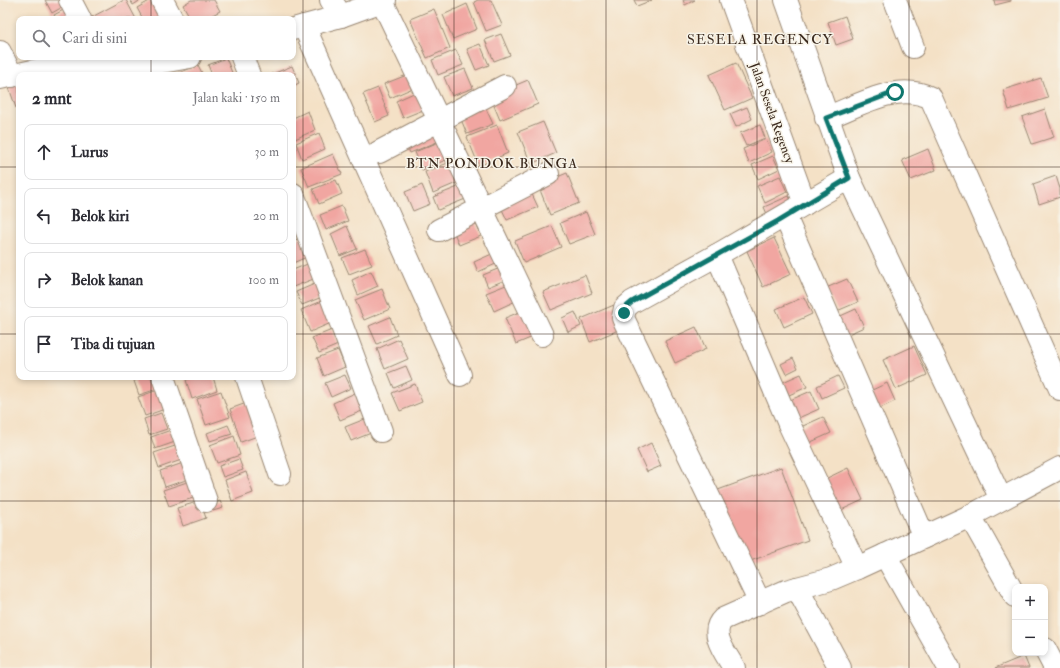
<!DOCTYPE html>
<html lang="id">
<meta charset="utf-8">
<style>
:root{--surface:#fff;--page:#f7f7f7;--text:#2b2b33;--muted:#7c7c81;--line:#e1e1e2}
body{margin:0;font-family:"IM FELL Double Pica",serif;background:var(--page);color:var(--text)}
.controls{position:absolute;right:12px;bottom:12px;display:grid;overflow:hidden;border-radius:8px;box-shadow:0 2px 6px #0003}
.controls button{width:36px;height:36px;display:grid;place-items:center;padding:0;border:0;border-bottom:1px solid var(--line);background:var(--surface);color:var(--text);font:20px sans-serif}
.stop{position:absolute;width:12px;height:12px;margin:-9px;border:3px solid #0f766e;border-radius:50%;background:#fff}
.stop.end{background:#0f766e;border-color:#fff;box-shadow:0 1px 4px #0008}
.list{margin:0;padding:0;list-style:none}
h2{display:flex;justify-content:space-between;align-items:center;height:52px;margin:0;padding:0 16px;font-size:17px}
h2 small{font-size:13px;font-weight:400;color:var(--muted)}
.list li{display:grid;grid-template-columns:26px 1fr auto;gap:12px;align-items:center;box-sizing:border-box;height:56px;margin:0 8px 8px;padding:0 8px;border:1px solid var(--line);border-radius:8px}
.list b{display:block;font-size:15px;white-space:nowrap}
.list em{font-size:13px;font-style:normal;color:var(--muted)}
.icon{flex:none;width:22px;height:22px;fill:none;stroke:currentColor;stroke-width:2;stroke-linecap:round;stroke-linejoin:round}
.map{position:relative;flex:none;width:1060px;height:668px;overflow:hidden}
.search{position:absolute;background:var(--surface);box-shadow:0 2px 6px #0003;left:16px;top:16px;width:280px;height:44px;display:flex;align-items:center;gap:10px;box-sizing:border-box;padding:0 14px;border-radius:8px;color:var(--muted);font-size:15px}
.panel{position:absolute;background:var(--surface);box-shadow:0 2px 6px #0003;left:16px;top:72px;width:280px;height:308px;border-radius:8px}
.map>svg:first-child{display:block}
.building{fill:#f1a6a1}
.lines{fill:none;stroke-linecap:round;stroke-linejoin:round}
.minor-casing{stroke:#988672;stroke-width:24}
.minor{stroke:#fff;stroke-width:22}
.route{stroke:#0f766e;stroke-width:5}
.grid{fill:none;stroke:#3b2a1e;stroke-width:1;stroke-opacity:0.55}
.labels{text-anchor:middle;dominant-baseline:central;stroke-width:3;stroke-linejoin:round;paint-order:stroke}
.street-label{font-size:13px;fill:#3b2a1e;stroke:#f7f3e8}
.neighbourhood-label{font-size:14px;letter-spacing:1px;fill:#3b2a1e;stroke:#f7f3e8}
</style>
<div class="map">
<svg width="1060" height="668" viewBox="0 0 1060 668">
<rect width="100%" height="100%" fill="#f7f3e8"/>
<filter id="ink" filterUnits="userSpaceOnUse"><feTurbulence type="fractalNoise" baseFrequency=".025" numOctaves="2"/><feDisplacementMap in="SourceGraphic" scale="8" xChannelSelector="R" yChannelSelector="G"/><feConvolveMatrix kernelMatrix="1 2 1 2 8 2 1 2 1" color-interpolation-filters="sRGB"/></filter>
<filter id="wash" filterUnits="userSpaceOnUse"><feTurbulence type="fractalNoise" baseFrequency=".012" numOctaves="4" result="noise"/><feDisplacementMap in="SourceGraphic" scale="16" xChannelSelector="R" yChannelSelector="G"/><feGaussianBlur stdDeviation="0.9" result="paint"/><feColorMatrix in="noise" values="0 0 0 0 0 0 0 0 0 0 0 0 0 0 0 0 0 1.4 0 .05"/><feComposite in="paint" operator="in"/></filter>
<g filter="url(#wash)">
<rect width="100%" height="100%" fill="#f4e1c6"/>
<g id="blocks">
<g class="building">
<polygon points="45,0 64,0 66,5 52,13"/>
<polygon points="124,0 126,0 136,19 93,19 92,17"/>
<polygon points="130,0 141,0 133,5"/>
<polygon points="151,0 162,19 143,19 137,8"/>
<polygon points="191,0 214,0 220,11 205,19 191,19 183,5"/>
<polygon points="478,0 491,0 502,25 486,31 474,2"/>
<polygon points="634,0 652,0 637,6"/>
<polygon points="683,0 695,0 685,5"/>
<polygon points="994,0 1011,0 1011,1 995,5"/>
<polygon points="467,4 477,29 453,39 443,15"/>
<polygon points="69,7 76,19 56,19 54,15"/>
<polygon points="434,9 450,48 427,58 410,19"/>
<polygon points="845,16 853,39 836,45 828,22"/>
<polygon points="501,34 510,55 494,61 485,40"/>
<polygon points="480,44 489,65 476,70 467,49"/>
<polygon points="456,50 463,65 438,75 432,60"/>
<polygon points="226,58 233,75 212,75 208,65"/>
<polygon points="736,63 752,98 725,110 709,75"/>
<polygon points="198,65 203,75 174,75"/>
<polygon points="292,66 299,83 293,86 293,75 270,75"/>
<polygon points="465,69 473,88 452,96 444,77"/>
<polygon points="407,75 413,88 390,98 384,84"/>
<polygon points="19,78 19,107 16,108 7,82"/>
<polygon points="1041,78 1048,98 1009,110 1003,90"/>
<polygon points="528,80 538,104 500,120 490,96"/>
<polygon points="378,88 389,116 375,122 363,94"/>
<polygon points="416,92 423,110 403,118 396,101"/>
<polygon points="483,102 493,124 467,134 458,112"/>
<polygon points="747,107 752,119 736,127 730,114"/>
<polygon points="1045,109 1054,137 1032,144 1022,117"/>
<polygon points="308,111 315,130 295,139 293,118"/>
<polygon points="543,122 556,153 531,164 518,132"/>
<polygon points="497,125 508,153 479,166 467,137"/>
<polygon points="760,125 765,138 746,146 740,133"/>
<polygon points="432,128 437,142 410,153 404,140"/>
<polygon points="319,133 325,149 302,159 296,143"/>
<polygon points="766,139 772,152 749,163 743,149"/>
<polygon points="441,141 448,159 422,170 415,152"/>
<polygon points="928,149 936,170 911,180 902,160"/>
<polygon points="333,154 342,174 309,187 301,168"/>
<polygon points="773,156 779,169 758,179 752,165"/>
<polygon points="453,161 461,181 433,193 425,172"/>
<polygon points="567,173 579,203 550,215 538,185"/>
<polygon points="780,176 787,192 765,203 757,186"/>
<polygon points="1056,176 1060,189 1060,197 1039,204 1033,184"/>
<polygon points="336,180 342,194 319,204 313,189"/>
<polygon points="422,185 430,204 413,211 405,192"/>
<polygon points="463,185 468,198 438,210 433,197"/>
<polygon points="530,190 538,207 507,220 499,203"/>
<polygon points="789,196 795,209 770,221 764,207"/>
<polygon points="342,206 348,221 326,230 320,215"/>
<polygon points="586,212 595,234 569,244 560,223"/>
<polygon points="473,216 481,236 459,245 451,225"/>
<polygon points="347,226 357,249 340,256 331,234"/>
<polygon points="552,226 561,247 524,263 515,241"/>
<polygon points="302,237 309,256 293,263 293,241"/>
<polygon points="774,238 791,274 763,287 747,251"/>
<polygon points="365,249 372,265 349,274 342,258"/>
<polygon points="494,253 498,263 478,272 474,262"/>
<polygon points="310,263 316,278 293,287 293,270"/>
<polygon points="505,266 510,278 488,287 483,275"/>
<polygon points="371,271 378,286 358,295 352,280"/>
<polygon points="585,275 592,293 551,310 543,292"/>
<polygon points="847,279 858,302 837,311 826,288"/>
<polygon points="317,283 322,297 302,305 296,292"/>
<polygon points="511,283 518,300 494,311 486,293"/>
<polygon points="382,289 390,309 364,320 355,300"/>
<polygon points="804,297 812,314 784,327 776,309"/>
<polygon points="322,301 331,323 310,332 301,310"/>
<polygon points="614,305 623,328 590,342 581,319"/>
<polygon points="529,308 540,334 516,344 505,318"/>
<polygon points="856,309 864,327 844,336 836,318"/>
<polygon points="575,312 581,326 568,332 562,318"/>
<polygon points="390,317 397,335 377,344 369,326"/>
<polygon points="696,327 706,349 675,363 665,341"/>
<polygon points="332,330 338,345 319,353 312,338"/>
<polygon points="399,339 408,359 385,369 377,349"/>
<polygon points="914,346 927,375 896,389 883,360"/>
<polygon points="338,350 345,367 324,376 317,358"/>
<polygon points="793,358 798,368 786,374 781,364"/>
<polygon points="406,366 412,380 394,388 388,373"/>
<polygon points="801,374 807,387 789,395 783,382"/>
<polygon points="345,375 351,388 331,397 325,383"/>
<polygon points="838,376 844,388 822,398 817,386"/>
<polygon points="144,377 156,377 160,388 139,395 134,381"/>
<polygon points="194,377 213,377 217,390 192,399 186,380"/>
<polygon points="887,383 895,401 876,410 868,392"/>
<polygon points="415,384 422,402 400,411 392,393"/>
<polygon points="158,390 165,409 145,416 138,397"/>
<polygon points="221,391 230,417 206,425 197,399"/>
<polygon points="811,391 819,409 796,419 788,401"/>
<polygon points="355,393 362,411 340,420 333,403"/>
<polygon points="252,401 263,434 241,442 230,409"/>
<polygon points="161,413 167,429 149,435 144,419"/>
<polygon points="823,417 831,433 802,446 794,430"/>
<polygon points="365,419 371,433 351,441 345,427"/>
<polygon points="228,425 232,434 210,441 207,433"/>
<polygon points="171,430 175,442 155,449 151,437"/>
<polygon points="234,436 240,455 217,463 210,445"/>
<polygon points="651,443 661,466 647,472 637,450"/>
<polygon points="178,445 184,459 159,468 154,453"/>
<polygon points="239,459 243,470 223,477 219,466"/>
<polygon points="186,462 192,478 165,487 160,471"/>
<polygon points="781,467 808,540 745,563 718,490"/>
<polygon points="848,468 863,500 837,512 823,480"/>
<polygon points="246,472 253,493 232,501 225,480"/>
<polygon points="190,481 196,497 169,506 163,490"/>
<polygon points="200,501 206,518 183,526 177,508"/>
<polygon points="220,501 223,508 213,511 210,505"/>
<polygon points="1024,656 1029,668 995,668"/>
</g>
</g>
</g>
<g filter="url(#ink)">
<use href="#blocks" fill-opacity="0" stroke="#988672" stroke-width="1"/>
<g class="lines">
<g class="minor-casing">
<g id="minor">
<polyline points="70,0 80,19"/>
<polyline points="162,0 172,19"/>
<polyline points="331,0 341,16"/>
<polyline points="731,0 805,204"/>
<polyline points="786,0 849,178 1001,499"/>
<polyline points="895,0 913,47"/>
<polyline points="382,1 542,335"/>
<polyline points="304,26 460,375"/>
<polyline points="293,29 341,16 385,0"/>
<polyline points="0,52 12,76"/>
<polyline points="242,57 249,75"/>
<polyline points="0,78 56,66 80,64 139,66 190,57"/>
<path d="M826,118C858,106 897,81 931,98L1060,389"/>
<polyline points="379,152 505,86"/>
<polyline points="849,178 717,255 789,424 857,568"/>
<polyline points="293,194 381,431"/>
<polyline points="785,216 924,537"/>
<polyline points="439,230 548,174"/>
<polyline points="717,255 632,302 625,308 623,318 760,603"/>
<polyline points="163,377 206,501"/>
<polyline points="247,377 280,474"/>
<polyline points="970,516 1015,596"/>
<polyline points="885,555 949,668"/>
<polyline points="797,588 840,668"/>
<polyline points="1045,649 1055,668"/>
<path d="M734,668C727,655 708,633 723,619L786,591L831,579L857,568L970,516L1060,468"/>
</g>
</g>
<use href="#minor" class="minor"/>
</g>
</g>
<g class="lines" filter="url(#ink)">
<polyline class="route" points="624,313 625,308 632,302 778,221 849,178 826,118 895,92"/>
</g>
<path class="grid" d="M151,0V19M303,0V668M454,0V668M606,0V668M757,0V668M909,0V668M151,57V75M0,167H19M293,167H1060M0,334H19M293,334H1060M151,377V668M0,501H1060"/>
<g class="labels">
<g class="street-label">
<text transform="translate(772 113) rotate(70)">Jalan Sesela Regency</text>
</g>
<g class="neighbourhood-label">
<text x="760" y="39">SESELA REGENCY</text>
<text x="492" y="163">BTN PONDOK BUNGA</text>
</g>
</g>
</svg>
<div class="controls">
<button>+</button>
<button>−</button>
</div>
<div class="stop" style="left:895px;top:92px"></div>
<div class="stop end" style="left:624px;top:313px"></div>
<div class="search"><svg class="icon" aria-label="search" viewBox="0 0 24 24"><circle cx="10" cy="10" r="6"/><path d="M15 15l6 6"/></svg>Cari di sini</div>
<section class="panel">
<h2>2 mnt<small>Jalan kaki · 150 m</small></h2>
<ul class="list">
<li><svg class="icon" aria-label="ahead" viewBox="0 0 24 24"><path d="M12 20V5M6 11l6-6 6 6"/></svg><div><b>Lurus</b></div><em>30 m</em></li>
<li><svg class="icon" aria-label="left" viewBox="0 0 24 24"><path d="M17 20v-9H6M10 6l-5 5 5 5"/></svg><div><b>Belok kiri</b></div><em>20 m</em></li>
<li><svg class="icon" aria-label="right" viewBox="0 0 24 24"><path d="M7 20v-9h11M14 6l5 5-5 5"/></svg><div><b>Belok kanan</b></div><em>100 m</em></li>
<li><svg class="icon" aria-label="arrive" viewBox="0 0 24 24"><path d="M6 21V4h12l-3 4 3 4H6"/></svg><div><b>Tiba di tujuan</b></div></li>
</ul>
</section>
</div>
